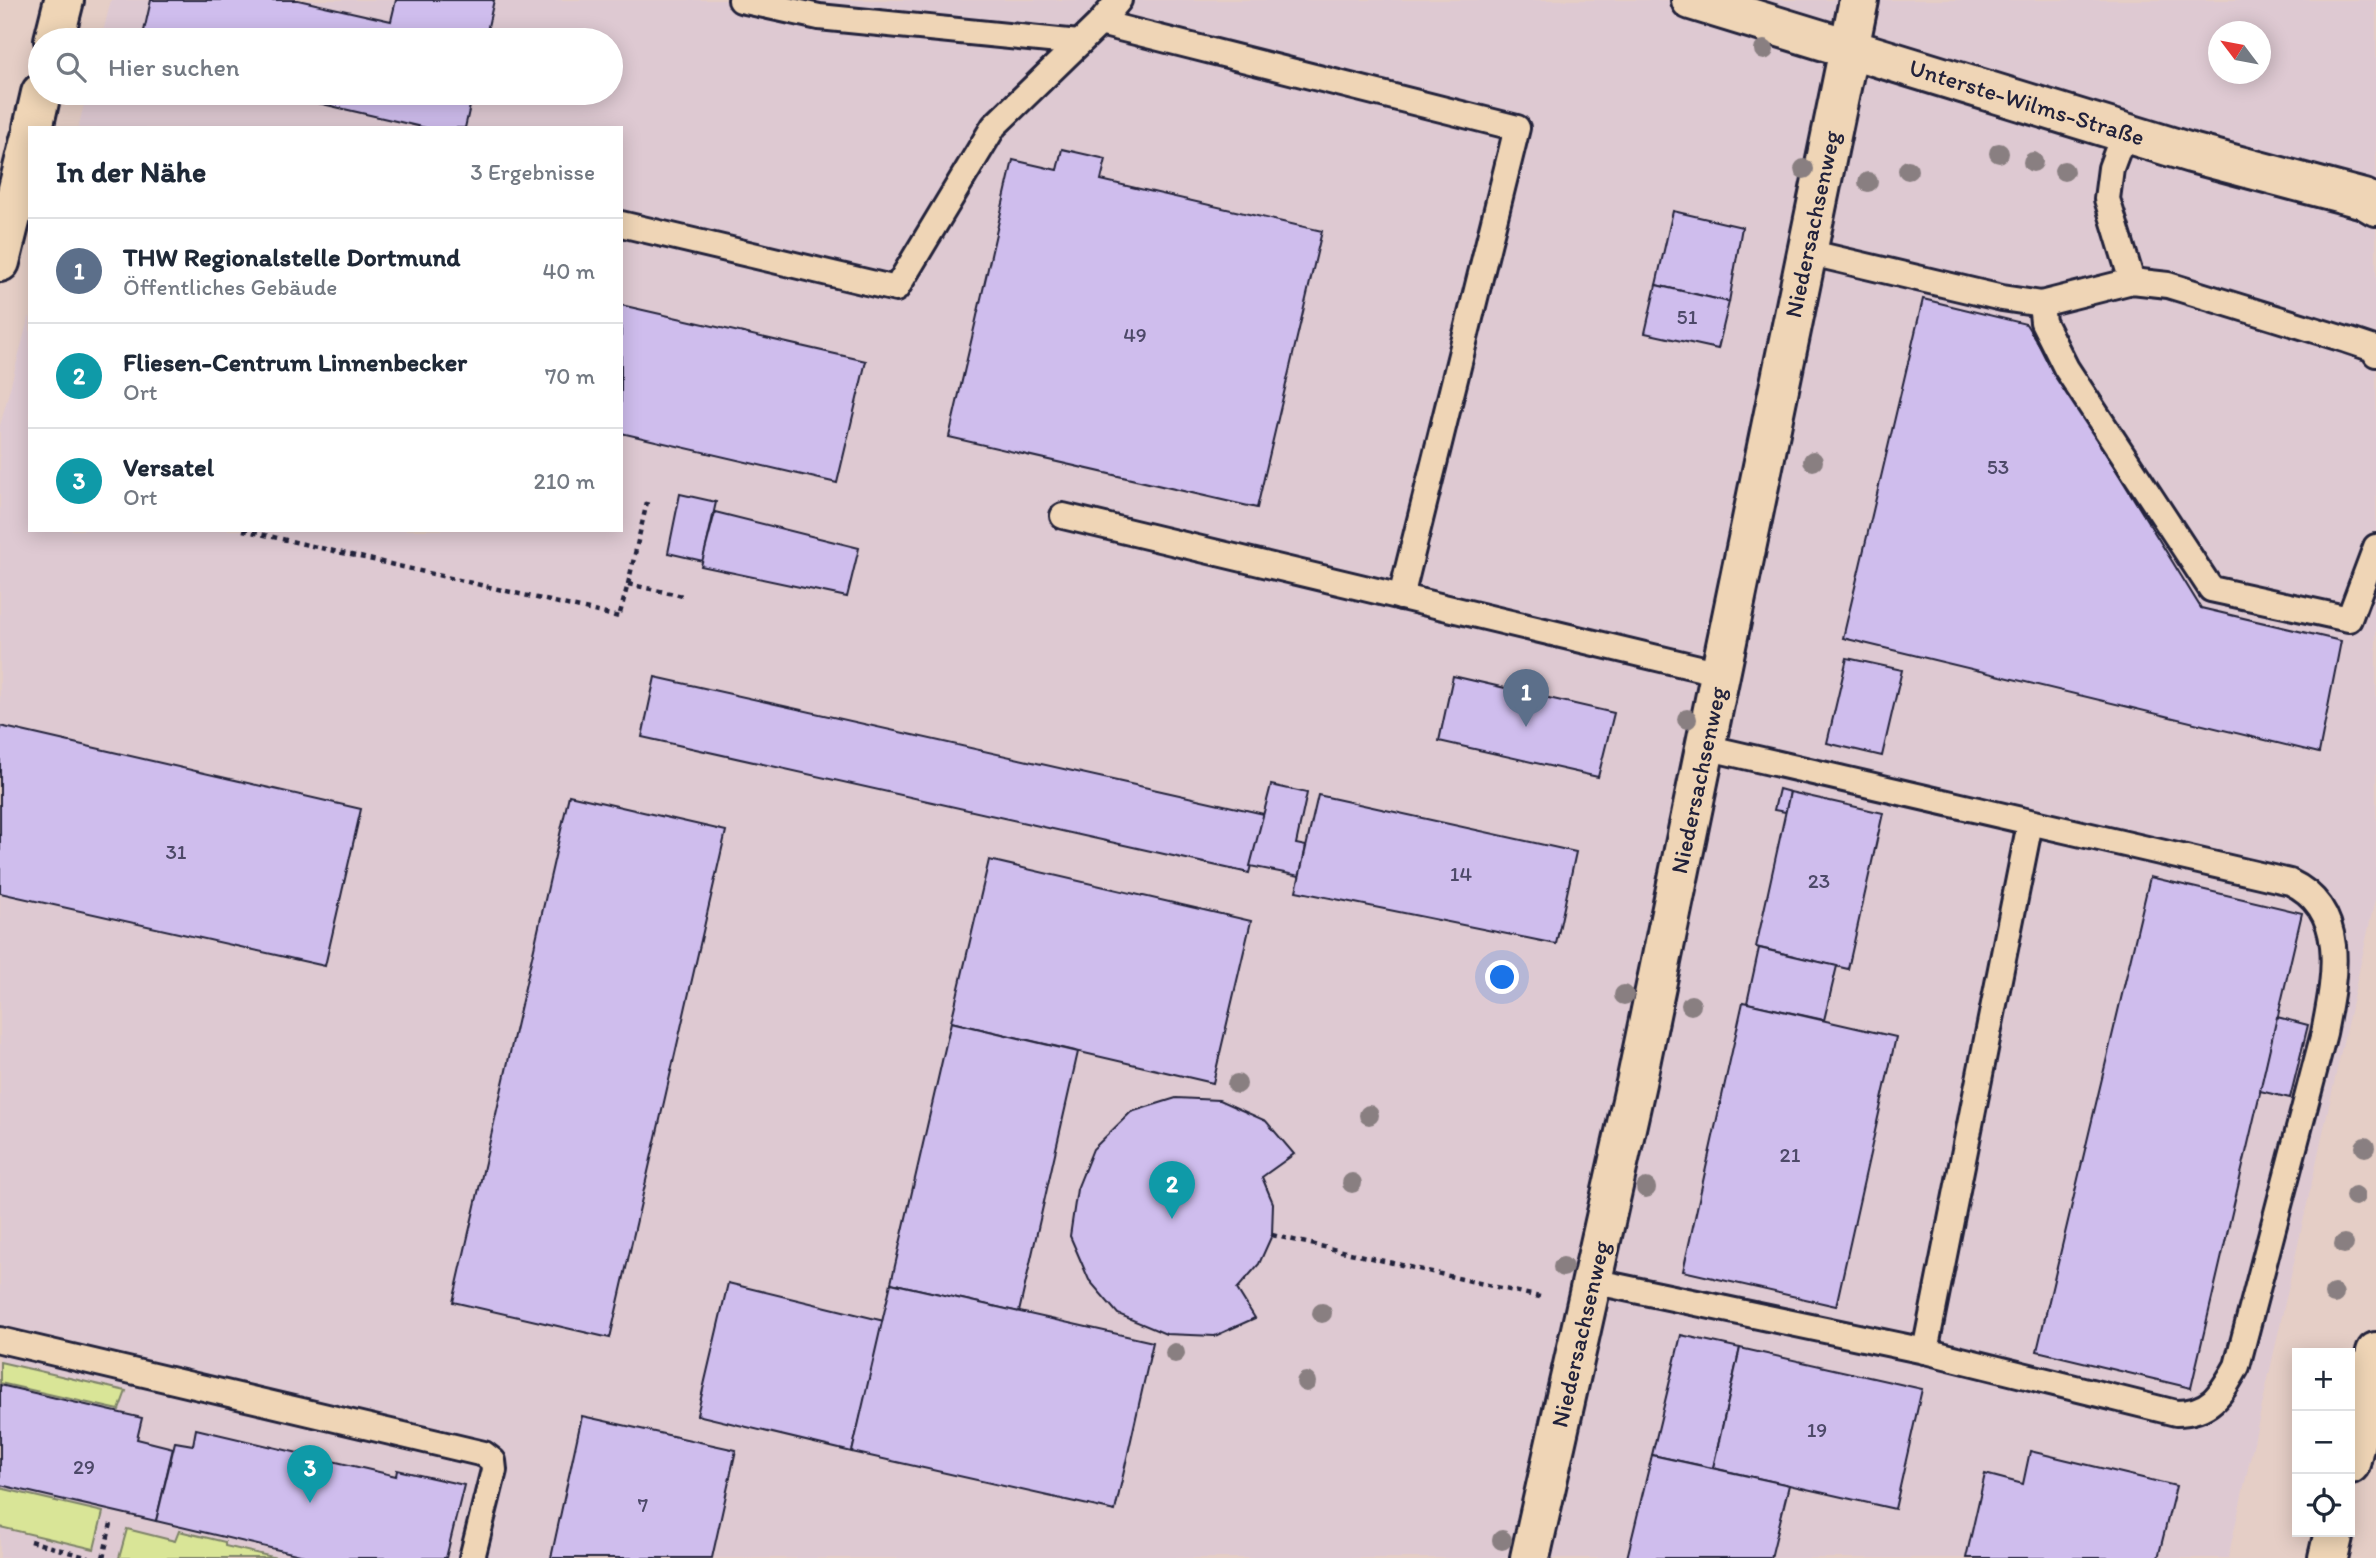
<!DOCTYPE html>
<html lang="de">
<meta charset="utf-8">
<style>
:root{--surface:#fff;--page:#f6f6f7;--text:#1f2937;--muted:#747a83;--line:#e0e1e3;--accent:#b45309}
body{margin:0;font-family:Itim,sans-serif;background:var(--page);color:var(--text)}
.controls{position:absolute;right:21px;bottom:21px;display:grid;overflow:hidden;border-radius:0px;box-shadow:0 4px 18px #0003}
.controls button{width:63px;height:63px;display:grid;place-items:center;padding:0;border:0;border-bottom:2px solid var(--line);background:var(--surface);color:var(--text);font:35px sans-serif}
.compass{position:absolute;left:2208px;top:21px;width:63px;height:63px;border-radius:50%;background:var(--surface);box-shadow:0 4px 18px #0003;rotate:302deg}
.you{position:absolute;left:1503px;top:978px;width:24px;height:24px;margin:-18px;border:5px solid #fff;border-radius:50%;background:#1a73e8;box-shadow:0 0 0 10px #1a73e833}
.badge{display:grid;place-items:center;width:46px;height:46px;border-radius:50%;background:var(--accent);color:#fff;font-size:23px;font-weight:700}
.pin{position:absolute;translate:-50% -58px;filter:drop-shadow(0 2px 4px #0008)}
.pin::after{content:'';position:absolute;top:37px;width:24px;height:21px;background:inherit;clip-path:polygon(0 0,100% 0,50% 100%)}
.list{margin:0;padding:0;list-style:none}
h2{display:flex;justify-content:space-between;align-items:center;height:91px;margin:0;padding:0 28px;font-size:30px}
h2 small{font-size:23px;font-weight:400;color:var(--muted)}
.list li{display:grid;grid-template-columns:46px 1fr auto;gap:21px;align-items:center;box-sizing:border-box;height:105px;padding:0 28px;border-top:2px solid var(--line)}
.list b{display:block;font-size:26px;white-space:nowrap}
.list p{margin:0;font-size:23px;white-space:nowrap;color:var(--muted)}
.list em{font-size:23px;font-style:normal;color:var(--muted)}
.icon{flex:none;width:38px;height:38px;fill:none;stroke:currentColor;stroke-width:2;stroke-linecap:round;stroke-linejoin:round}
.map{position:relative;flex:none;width:2376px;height:1558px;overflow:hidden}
.search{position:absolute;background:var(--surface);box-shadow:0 4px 18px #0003;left:28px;top:28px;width:595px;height:77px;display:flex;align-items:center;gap:18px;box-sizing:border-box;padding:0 24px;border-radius:38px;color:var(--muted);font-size:26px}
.panel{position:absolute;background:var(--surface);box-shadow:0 4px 18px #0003;left:28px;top:126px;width:595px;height:406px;border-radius:0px}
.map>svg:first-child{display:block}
.built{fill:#dec9d2;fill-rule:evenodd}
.green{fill:#d9e597;stroke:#7e8469;stroke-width:2}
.building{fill:#cfbded;stroke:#22223b;stroke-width:2}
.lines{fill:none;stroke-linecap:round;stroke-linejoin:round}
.service-casing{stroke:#22223b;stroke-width:30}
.minor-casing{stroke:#22223b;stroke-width:44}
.secondary-casing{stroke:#22223b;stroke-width:44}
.path{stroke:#22223b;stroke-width:4.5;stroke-dasharray:5 5;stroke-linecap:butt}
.service{stroke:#efd5b6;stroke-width:24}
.minor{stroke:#efd5b6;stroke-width:38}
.secondary{stroke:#efd5b6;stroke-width:38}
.tree{fill:#897f81}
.labels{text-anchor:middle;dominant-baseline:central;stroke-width:6;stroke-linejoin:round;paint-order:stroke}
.number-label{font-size:21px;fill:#4d4968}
.street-label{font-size:24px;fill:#22223b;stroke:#efd5b6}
</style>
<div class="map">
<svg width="2376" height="1558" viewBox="0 0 2376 1558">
<rect width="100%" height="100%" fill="#e5cec6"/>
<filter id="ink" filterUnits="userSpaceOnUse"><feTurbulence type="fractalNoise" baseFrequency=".0143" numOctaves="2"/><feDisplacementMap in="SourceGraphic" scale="14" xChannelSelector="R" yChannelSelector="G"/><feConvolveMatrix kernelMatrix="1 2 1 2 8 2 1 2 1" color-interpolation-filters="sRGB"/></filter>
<g filter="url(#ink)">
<path class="built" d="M111,0H2376V895L2228,1558H0V426L30,312V530H621V128H78L87,93H611V40H101ZM2218,32H2260V74H2218Z"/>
<g class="green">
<polygon points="0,1362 126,1391 119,1410 0,1383"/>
<polygon points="0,1488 103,1512 94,1549 0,1527"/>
<polygon points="127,1529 175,1541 179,1531 225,1542 225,1546 277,1558 119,1558"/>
</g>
<g class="building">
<polygon points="151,0 298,0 391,21 396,0 494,0 485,40 142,40"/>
<polygon points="275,93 473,93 465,128 426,128"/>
<polygon points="1062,149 1106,159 1101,180 1322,231 1257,508 949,437 1013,160 1057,170"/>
<polygon points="1673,211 1742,227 1729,302 1656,285"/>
<polygon points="1656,285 1729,302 1718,349 1645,333"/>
<polygon points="1923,299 2026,324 2201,608 2341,641 2319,753 1843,638"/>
<polygon points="621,305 866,361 837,483 621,433"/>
<polygon points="680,494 716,502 703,561 668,553"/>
<polygon points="715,512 859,548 847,597 701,566"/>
<polygon points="1847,658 1902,670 1882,756 1827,743"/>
<polygon points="1453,676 1614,713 1598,777 1439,741"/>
<polygon points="655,677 1264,814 1249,873 642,737"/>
<polygon points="0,726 361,809 325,966 0,893"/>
<polygon points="1271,785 1307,793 1296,844 1306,846 1300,876 1250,866"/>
<polygon points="1779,789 1790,792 1786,812 1774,810"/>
<polygon points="1790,792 1883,813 1848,969 1756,947"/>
<polygon points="569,795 726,831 610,1338 453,1302"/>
<polygon points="1318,795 1576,852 1556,944 1296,891"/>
<polygon points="989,860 1251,921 1213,1083 951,1022"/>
<polygon points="2150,877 2302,913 2191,1388 2037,1351"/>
<polygon points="1759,948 1837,966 1824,1020 1747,1003"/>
<polygon points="1743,1002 1896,1037 1836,1306 1683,1271"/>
<polygon points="2277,1017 2308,1025 2290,1098 2260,1091"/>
<polygon points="951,1022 1078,1052 1019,1312 891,1283"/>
<polygon points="1176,1098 1219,1100 1266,1121 1294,1154 1262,1177 1273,1203 1272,1235 1259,1264 1237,1289 1255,1318 1215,1336 1166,1334 1118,1314 1089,1280 1070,1236 1077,1189 1093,1149 1131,1112"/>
<polygon points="728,1283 884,1321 852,1452 697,1415"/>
<polygon points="891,1283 1153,1342 1115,1511 852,1452"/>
<polygon points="1681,1335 1740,1348 1713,1468 1652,1455"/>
<polygon points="1740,1348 1922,1389 1895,1509 1713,1468"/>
<polygon points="0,1385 142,1418 137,1439 173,1448 156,1521 0,1485"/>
<polygon points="582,1416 736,1450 712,1558 551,1558"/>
<polygon points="196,1429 396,1476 397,1470 464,1485 446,1558 313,1558 156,1521 175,1442 193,1445"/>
<polygon points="2030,1451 2176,1486 2158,1558 1966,1558 1985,1474 2023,1484"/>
<polygon points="1652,1455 1789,1485 1771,1558 1627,1558"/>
</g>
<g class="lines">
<g class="service-casing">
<g id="service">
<polyline points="741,0 819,17 1079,43"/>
<polyline points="1100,23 1517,128 1401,597"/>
<polyline points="2124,133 2111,168 2107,199 2132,281"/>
<polyline points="621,224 896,289 994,126 1100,23 1119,0"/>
<polyline points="1807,252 2002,298 2041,304 2132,281 2168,285 2347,340 2374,349 2376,354"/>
<polyline points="2041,304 2043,322 2066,368 2211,589 2349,619 2376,547"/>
<polyline points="1063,516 1720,673"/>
<path d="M1592,1281L1925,1351L2176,1413C2211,1413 2221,1394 2237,1366L2324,1033C2334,981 2350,910 2290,882L1705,747"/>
<polyline points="0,1340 484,1454 493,1461 494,1470 472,1558"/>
<polyline points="1925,1351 2030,823"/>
</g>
</g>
<g class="minor-casing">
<g id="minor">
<polyline points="1691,0 2191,153 2364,199 2376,206"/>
<polyline points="54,40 64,0"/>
<polyline points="33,128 41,93"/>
<polyline points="0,262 30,140"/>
<polyline points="1530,1558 1636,1083 1859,0"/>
</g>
</g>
<g class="secondary-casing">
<g id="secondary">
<polyline points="2350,1464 2376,1352"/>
<polyline points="2328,1558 2334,1532"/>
</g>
</g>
<g class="path">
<polyline points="243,530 619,617 628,584 683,596"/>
<polyline points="628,584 647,502"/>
<polyline points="1272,1235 1544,1298"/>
<polyline points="30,1541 89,1558"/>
<polyline points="103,1558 112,1519"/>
</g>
<use href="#service" class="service"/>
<use href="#minor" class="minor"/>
<use href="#secondary" class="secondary"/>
</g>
<g class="tree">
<circle cx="1764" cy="50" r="10"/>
<circle cx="1999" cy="153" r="10"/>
<circle cx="2033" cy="162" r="10"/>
<circle cx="1804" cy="169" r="10"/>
<circle cx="1908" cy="170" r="10"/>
<circle cx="2064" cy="171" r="10"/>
<circle cx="1868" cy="182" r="10"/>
<circle cx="1813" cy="461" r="10"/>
<circle cx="1687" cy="719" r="10"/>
<circle cx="1624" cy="995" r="10"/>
<circle cx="1691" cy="1005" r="10"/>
<circle cx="1237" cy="1084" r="10"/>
<circle cx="1369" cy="1115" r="10"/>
<circle cx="2365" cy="1147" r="10"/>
<circle cx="1352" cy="1183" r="10"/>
<circle cx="1646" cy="1188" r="10"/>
<circle cx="2355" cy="1196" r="10"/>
<circle cx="2344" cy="1244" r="10"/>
<circle cx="1563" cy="1267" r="10"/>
<circle cx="2334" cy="1294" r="10"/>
<circle cx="1322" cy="1313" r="10"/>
<circle cx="1175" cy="1353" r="10"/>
<circle cx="1306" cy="1382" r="10"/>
<circle cx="1502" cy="1540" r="10"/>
</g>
</g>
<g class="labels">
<g class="number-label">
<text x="1687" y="316">51</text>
<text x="1135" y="334">49</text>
<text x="1998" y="466">53</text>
<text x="176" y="851">31</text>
<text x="1461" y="873">14</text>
<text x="1819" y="880">23</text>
<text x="1790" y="1154">21</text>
<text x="1817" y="1429">19</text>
<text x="84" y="1466">29</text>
<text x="643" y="1504">7</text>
</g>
<g class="street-label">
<text transform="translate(2027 102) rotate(17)">Unterste-Wilms-Straße</text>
<text transform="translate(1812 224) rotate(-78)">Niedersachsenweg</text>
<text transform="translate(1698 780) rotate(-78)">Niedersachsenweg</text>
<text transform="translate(1580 1334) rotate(-77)">Niedersachsenweg</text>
</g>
</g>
</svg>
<div class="controls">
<button>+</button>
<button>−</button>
<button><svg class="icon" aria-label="locate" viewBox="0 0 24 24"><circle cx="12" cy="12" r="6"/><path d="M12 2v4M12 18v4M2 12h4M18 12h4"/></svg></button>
</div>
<svg class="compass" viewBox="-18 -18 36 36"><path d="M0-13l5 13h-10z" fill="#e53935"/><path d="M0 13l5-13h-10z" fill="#747a83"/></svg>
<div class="you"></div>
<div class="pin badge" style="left:1526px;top:727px;background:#5c6f8a">1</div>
<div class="pin badge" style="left:1172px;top:1219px;background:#0f9aa8">2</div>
<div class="pin badge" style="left:310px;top:1503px;background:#0f9aa8">3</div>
<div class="search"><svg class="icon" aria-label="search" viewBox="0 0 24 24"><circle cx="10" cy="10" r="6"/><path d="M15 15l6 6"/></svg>Hier suchen</div>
<section class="panel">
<h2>In der Nähe<small>3 Ergebnisse</small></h2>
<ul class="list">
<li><span class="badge" style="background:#5c6f8a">1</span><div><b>THW Regionalstelle Dortmund</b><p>Öffentliches Gebäude</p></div><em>40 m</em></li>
<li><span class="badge" style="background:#0f9aa8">2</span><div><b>Fliesen-Centrum Linnenbecker</b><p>Ort</p></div><em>70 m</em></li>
<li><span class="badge" style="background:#0f9aa8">3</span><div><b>Versatel</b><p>Ort</p></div><em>210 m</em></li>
</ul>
</section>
</div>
